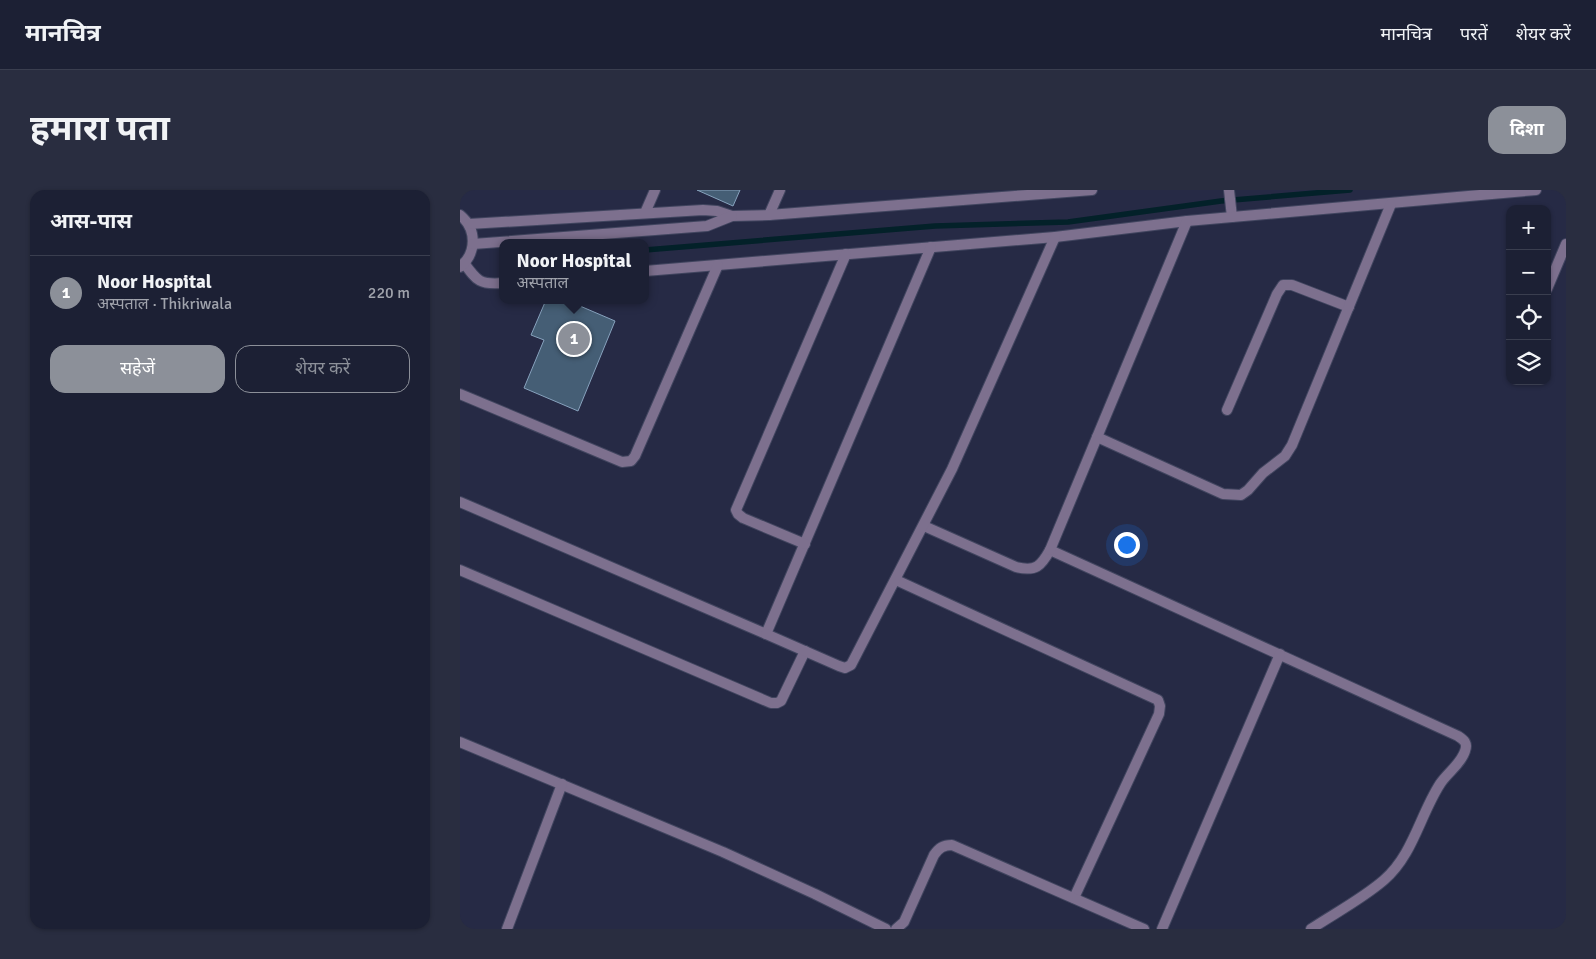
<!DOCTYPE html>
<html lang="hi">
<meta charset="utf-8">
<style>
:root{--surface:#1c2034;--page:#292d40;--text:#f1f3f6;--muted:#a0a3ac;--line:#3a3e4f;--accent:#8c9099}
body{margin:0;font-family:Signika,"Noto Sans Devanagari",sans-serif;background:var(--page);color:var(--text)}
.controls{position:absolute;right:15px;top:15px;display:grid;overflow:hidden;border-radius:10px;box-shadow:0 1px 4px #0004}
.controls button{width:45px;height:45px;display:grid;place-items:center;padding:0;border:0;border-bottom:1px solid var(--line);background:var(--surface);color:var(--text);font:25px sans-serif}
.you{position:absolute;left:666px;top:354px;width:18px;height:18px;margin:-12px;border:4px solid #fff;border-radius:50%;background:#1a73e8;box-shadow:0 0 0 8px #1a73e833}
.badge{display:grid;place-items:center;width:32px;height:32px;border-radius:50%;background:var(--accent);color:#fff;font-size:16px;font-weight:700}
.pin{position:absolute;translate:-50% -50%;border:2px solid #fff;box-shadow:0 1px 5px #0006}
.popup{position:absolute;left:39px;top:49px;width:150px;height:65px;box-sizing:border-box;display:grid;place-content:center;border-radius:10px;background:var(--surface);filter:drop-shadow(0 1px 4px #0005);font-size:16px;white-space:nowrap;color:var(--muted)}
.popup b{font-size:19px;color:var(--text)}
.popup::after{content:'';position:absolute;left:50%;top:100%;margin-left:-10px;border:10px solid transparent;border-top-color:var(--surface)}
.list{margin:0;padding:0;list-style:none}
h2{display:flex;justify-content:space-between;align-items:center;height:65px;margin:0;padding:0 20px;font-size:21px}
h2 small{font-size:16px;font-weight:400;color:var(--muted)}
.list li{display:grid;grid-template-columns:32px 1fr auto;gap:15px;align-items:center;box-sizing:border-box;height:75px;padding:0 20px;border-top:1px solid var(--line)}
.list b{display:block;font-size:19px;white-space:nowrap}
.list p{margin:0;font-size:16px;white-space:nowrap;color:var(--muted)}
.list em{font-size:16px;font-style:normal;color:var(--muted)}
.actions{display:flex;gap:10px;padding:15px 20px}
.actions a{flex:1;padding:11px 0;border:1px solid var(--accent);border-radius:15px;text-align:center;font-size:18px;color:var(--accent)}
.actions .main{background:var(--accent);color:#fff}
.icon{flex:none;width:28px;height:28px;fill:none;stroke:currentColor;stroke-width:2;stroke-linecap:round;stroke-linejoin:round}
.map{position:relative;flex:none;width:1106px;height:739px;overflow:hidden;border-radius:15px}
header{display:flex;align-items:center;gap:30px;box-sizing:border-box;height:70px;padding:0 25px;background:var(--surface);border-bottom:1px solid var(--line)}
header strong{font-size:24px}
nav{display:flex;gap:28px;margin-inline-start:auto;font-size:18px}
.intro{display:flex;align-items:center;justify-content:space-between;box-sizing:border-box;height:120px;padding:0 30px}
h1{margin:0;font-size:35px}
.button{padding:12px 22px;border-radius:15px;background:var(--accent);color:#fff;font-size:18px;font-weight:700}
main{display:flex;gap:30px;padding:0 30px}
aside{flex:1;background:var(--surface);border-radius:15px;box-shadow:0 1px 4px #0004}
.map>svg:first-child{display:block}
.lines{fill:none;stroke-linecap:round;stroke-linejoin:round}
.stream{stroke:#032129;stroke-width:5.5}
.building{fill:#455e75;stroke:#87a2bd}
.minor-casing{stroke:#41455f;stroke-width:12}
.tertiary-casing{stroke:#41455f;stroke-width:12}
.minor{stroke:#7d708e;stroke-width:10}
.tertiary{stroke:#7d708e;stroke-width:10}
</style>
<header>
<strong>मानचित्र</strong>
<nav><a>मानचित्र</a><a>परतें</a><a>शेयर करें</a></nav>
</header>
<div class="intro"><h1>हमारा पता</h1><a class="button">दिशा</a></div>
<main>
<aside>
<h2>आस-पास<small></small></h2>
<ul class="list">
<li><span class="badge">1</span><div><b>Noor Hospital</b><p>अस्पताल · Thikriwala</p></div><em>220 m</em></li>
</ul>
<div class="actions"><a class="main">सहेजें</a><a>शेयर करें</a></div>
</aside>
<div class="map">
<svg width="1106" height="739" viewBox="0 0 1106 739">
<rect width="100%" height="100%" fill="#262a45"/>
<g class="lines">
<polyline class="stream" points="185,60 475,36 608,32 761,11 890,0"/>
</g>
<g class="building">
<polygon points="237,0 280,0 273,16"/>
<polygon points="86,110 106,110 155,131 118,221 64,198 84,150 71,145"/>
</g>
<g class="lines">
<g class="minor-casing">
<g id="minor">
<polyline points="769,0 772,27"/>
<polyline points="185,23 195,0"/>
<polyline points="309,25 320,0"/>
<path d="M4,73C17,91 20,95 43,93"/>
<polyline points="185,81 595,47 727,31 1076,0"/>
<polyline points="1087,99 1106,54"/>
<polyline points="0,204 162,272 171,271 175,266 258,75"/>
<polyline points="767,220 817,104 823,95 832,95 889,117"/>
<polyline points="637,247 763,304 781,305 788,300 803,283 825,266 832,255 931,14"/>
<polyline points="0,312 306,444 471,57"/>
<path d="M464,336L556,377C576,382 581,376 590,360L998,546C1004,550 1008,553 1005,561C1001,574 987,583 980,594C960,625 953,665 924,690C902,709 875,723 851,739"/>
<polyline points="345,354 283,328 278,324 276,320 386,64"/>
<polyline points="590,360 727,31"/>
<polyline points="0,380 311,513 317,513 321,511 345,461"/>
<polyline points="436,390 698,510 700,516 699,524 614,708"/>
<polyline points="306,444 379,476 385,478 391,475 492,279 595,47"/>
<polyline points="0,552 263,662 355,704 426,739"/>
<polyline points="47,739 102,594"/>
<path d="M436,739L444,732L474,665C479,658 483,655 492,655L684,739"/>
<polyline points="702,739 820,464"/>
</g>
</g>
<g class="tertiary-casing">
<g id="tertiary">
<path d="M0,25C17,39 17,63 0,77"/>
<polyline points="9,34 243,20 257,21 272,26 309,25 632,0"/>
<polyline points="13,54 247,36 272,26"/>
</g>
</g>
<use href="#minor" class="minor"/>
<use href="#tertiary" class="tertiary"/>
</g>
</svg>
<div class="controls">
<button>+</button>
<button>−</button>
<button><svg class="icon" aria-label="locate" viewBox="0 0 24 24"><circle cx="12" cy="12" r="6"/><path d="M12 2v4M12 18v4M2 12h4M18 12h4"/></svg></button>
<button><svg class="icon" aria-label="layers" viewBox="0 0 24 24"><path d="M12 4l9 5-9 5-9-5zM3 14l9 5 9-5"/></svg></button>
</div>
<div class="you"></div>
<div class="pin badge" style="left:114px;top:149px">1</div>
<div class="popup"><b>Noor Hospital</b>अस्पताल</div>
</div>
</main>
